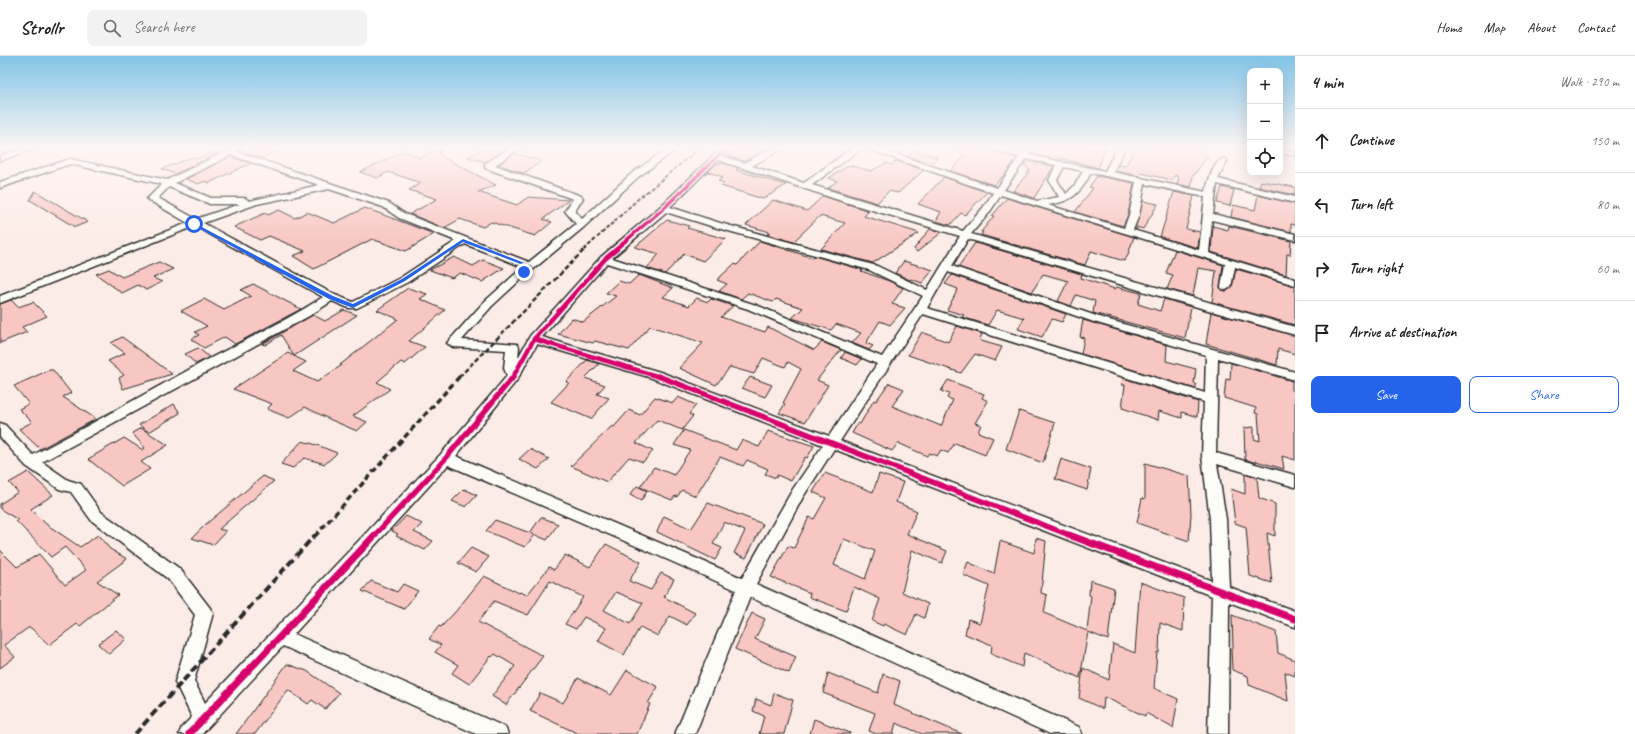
<!DOCTYPE html>
<meta charset="utf-8">
<style>
:root{--surface:#fff;--page:#f2f2f2;--text:#202124;--muted:#757577;--line:#e0e0e0;--accent:#2563eb}
body{margin:0;font-family:Caveat,sans-serif;background:var(--page);color:var(--text)}
.controls{position:absolute;right:12px;top:12px;display:grid;overflow:hidden;border-radius:8px;box-shadow:0 4px 16px #0002}
.controls button{width:36px;height:36px;display:grid;place-items:center;padding:0;border:0;border-bottom:1px solid var(--line);background:var(--surface);color:var(--text);font:20px sans-serif}
.stop{position:absolute;width:12px;height:12px;margin:-9px;border:3px solid #2563eb;border-radius:50%;background:#fff}
.stop.end{background:#2563eb;border-color:#fff;box-shadow:0 1px 4px #0008}
.list{margin:0;padding:0;list-style:none}
h2{display:flex;justify-content:space-between;align-items:center;height:52px;margin:0;padding:0 16px;font-size:17px}
h2 small{font-size:13px;font-weight:400;color:var(--muted)}
.list li{display:grid;grid-template-columns:26px 1fr auto;gap:12px;align-items:center;box-sizing:border-box;height:64px;padding:0 16px;border-top:1px solid var(--line)}
.list b{display:block;font-size:15px;white-space:nowrap}
.list em{font-size:13px;font-style:normal;color:var(--muted)}
.actions{display:flex;gap:8px;padding:12px 16px}
.actions a{flex:1;padding:9px 0;border:1px solid var(--accent);border-radius:8px;text-align:center;font-size:14px;color:var(--accent)}
.actions .main{background:var(--accent);color:#fff}
.icon{flex:none;width:22px;height:22px;fill:none;stroke:currentColor;stroke-width:2;stroke-linecap:round;stroke-linejoin:round}
.map{position:relative;flex:none;width:1295px;height:678px;overflow:hidden}
header{display:flex;align-items:center;gap:24px;box-sizing:border-box;height:56px;padding:0 20px;background:var(--surface);border-bottom:1px solid var(--line)}
header strong{font-size:19px}
nav{display:flex;gap:22px;margin-inline-start:auto;font-size:14px}
.search{width:280px;height:36px;background:var(--page);display:flex;align-items:center;gap:10px;box-sizing:border-box;padding:0 14px;border-radius:8px;color:var(--muted);font-size:15px}
main{display:flex}
aside{flex:1;background:var(--surface)}
.map>svg:first-child{display:block}
.building{fill:#f8c7c3;stroke:#2b2b2b;fill-rule:evenodd}
.lines{fill:none;stroke-linecap:round;stroke-linejoin:round}
.minor-casing{stroke:#2b2b2b;stroke-width:3}
.minor{fill:#fdfcf7;fill-rule:evenodd}
.rail-far3{stroke:#2b2b2b;stroke-width:2;stroke-dasharray:4 2;stroke-linecap:butt}
.rail-far2{stroke:#2b2b2b;stroke-width:2.5;stroke-dasharray:5 2.5;stroke-linecap:butt}
.rail-far1{stroke:#2b2b2b;stroke-width:3.5;stroke-dasharray:6 3.5;stroke-linecap:butt}
.rail{stroke:#2b2b2b;stroke-width:4;stroke-dasharray:8 4;stroke-linecap:butt}
.cycleway-far3-casing{stroke:#fdfcf7;stroke-width:5}
.cycleway-far2-casing{stroke:#fdfcf7;stroke-width:6}
.cycleway-far1-casing{stroke:#fdfcf7;stroke-width:8}
.cycleway-casing{stroke:#fdfcf7;stroke-width:10}
.cycleway-far3{stroke:#d6006c;stroke-width:3.5}
.cycleway-far2{stroke:#d6006c;stroke-width:4.5}
.cycleway-far1{stroke:#d6006c;stroke-width:5.5}
.cycleway{stroke:#d6006c;stroke-width:7}
.route{fill:#2563eb}
</style>
<header>
<strong>Strollr</strong>
<div class="search"><svg class="icon" aria-label="search" viewBox="0 0 24 24"><circle cx="10" cy="10" r="6"/><path d="M15 15l6 6"/></svg>Search here</div>
<nav><a>Home</a><a>Map</a><a>About</a><a>Contact</a></nav>
</header>
<main>
<div class="map">
<svg width="1295" height="678" viewBox="0 0 1295 678">
<rect width="100%" height="100%" fill="#fcece7"/>
<filter id="ink" filterUnits="userSpaceOnUse"><feTurbulence type="fractalNoise" baseFrequency=".025" numOctaves="2"/><feDisplacementMap in="SourceGraphic" scale="8" xChannelSelector="R" yChannelSelector="G"/><feConvolveMatrix kernelMatrix="1 2 1 2 8 2 1 2 1" color-interpolation-filters="sRGB"/></filter>
<g filter="url(#ink)">
<g class="building">
<polygon points="241,92 283,92 261,102 241,95"/>
<polygon points="439,92 442,92 439,99 496,129 478,136 517,149 528,141 569,144 543,163 552,166 535,180 491,166 483,171 460,163 444,172 410,158 437,143 409,134 421,127 388,116 377,122 360,116 405,95 419,102"/>
<polygon points="485,92 502,95 485,106 468,101"/>
<polygon points="739,92 768,92 744,105 728,100"/>
<polygon points="955,92 983,92 1017,102 1006,117 994,129 950,115 964,101"/>
<polygon points="1035,92 1106,92 1098,112 1060,102 1059,104 1032,98"/>
<polygon points="1136,92 1205,92 1203,98 1208,100 1193,120 1191,131 1177,128 1179,121 1175,119 1172,124 1141,117 1140,120 1115,115 1118,109 1125,110"/>
<polygon points="914,95 938,101 930,108 908,100"/>
<polygon points="215,96 219,97 175,118 162,113 193,101 196,103"/>
<polygon points="514,98 520,99 542,105 524,117 498,109"/>
<polygon points="230,101 251,107 209,127 205,125 198,128 186,123"/>
<polygon points="896,105 924,114 898,137 889,135 877,147 828,132 837,125 829,122 849,109 871,115 886,107 892,109"/>
<polygon points="1027,105 1054,110 1034,142 1013,135 1030,114 1024,109"/>
<polygon points="722,107 739,112 736,114 786,129 763,143 721,130 724,127 718,125 723,121 708,116 716,108"/>
<polygon points="1097,120 1134,127 1128,159 1123,170 1075,156 1093,132 1089,131"/>
<polygon points="944,121 987,136 965,159 961,157 950,169 936,165 941,156 918,148"/>
<polygon points="1261,125 1295,131 1295,139 1259,131"/>
<polygon points="1222,131 1234,134 1230,150 1217,147"/>
<polygon points="35,135 74,158 88,166 75,171 30,144"/>
<polygon points="1174,136 1194,140 1186,173 1200,176 1198,192 1160,181"/>
<polygon points="1258,139 1295,148 1295,169 1291,168 1291,176 1231,161 1233,149 1255,154"/>
<polygon points="823,140 869,155 864,160 919,177 873,207 821,193 845,167 820,160 793,186 767,178 770,176 746,169 773,144 807,155"/>
<polygon points="1007,142 1134,181 1127,201 1124,205 1091,195 1085,209 981,179 983,176 981,176 994,160 992,160"/>
<polygon points="1143,145 1158,148 1143,173 1137,171 1137,174 1135,173"/>
<polygon points="365,152 434,178 406,195 372,183 314,213 293,200 305,195 269,180 260,184 234,171 265,157 268,159 279,154 295,162 307,156 334,167"/>
<polygon points="667,164 689,170 687,172 726,183 703,205 684,198 665,218 647,212 659,198 635,191"/>
<polygon points="1213,170 1228,174 1229,170 1291,185 1290,199 1287,198 1286,219 1211,196"/>
<polygon points="930,173 942,176 917,196 914,193"/>
<polygon points="760,185 813,202 814,200 863,214 861,215 889,225 903,232 892,248 905,252 890,269 880,265 866,287 873,290 869,294 852,287 861,277 836,268 831,274 792,262 803,252 776,243 773,246 748,237 741,243 719,235 727,228 717,224 734,208 737,209"/>
<polygon points="975,187 1082,218 1081,222 1115,233 1116,231 1141,237 1138,248 1160,255 1164,243 1191,251 1185,282 1093,257 1095,245 1076,239 1071,250 1058,245 1068,225 1043,218 1032,236 958,211"/>
<polygon points="1175,194 1223,209 1220,231 1222,234 1227,235 1232,231 1236,213 1295,230 1295,269 1212,246 1216,215 1198,212 1193,240 1167,233 1173,219 1166,217"/>
<polygon points="454,201 473,210 483,204 504,212 482,226 460,217 452,222 430,214"/>
<polygon points="904,205 933,214 922,227 911,223 910,224 895,217"/>
<polygon points="159,206 173,213 153,222 162,226 146,234 138,229 122,237 96,218 109,213 122,221"/>
<polygon points="639,219 673,232 663,241 689,250 697,242 708,246 711,243 733,250 721,261 765,276 768,271 814,294 822,286 841,294 817,324 828,329 805,366 779,357 785,348 783,347 801,313 788,306 785,311 763,302 754,318 730,311 716,329 679,312 703,287 650,270 629,294 595,285 593,287 558,278 572,262 583,266 616,240 606,237 619,225 629,228"/>
<polygon points="952,219 1066,258 1062,266 1052,263 1042,281 1018,273 1024,262 997,254 988,269 962,261 964,259 947,254 958,233 945,228"/>
<polygon points="253,228 301,253 235,288 225,281 204,292 191,283 199,279 195,276 207,270 181,255 204,243 224,254 251,240 241,234"/>
<polygon points="408,232 427,238 420,243 445,254 409,285 425,291 405,308 401,306 377,326 390,333 353,360 367,366 357,375 329,363 305,351 289,362 267,353 272,348 233,333 288,297 306,306 293,315 317,326 342,309 340,309 398,263 377,254"/>
<polygon points="11,244 18,251 33,246 47,260 22,271 27,276 0,287 0,248"/>
<polygon points="344,254 357,259 294,300 281,279 265,289 262,288 313,259 325,265"/>
<polygon points="1211,256 1295,280 1295,298 1278,293 1277,309 1206,288"/>
<polygon points="1083,264 1167,289 1166,305 1196,313 1194,327 1196,328 1196,333 1081,298 1084,282 1080,281"/>
<polygon points="957,270 982,278 980,283 981,285 1002,291 995,305 975,298 961,317 908,299 922,276 948,286"/>
<polygon points="122,281 160,309 172,318 123,333 119,322 124,319 108,305 125,297 111,287"/>
<polygon points="198,292 209,301 196,308 185,298"/>
<polygon points="845,296 862,303 857,309 841,302"/>
<polygon points="587,304 599,308 585,322 605,329 597,338 609,342 591,363 551,346 569,327 566,326"/>
<polygon points="1231,307 1292,325 1292,334 1295,335 1295,404 1282,400 1284,413 1256,405 1256,407 1245,403 1244,372 1254,371 1254,383 1260,385 1258,358 1255,357 1256,352 1224,342 1226,323 1230,324"/>
<polygon points="49,314 53,314 71,337 63,341 96,363 40,393 19,373 32,366 19,353 29,348 14,330"/>
<polygon points="750,321 772,329 765,341 742,332"/>
<polygon points="1123,322 1198,346 1197,361 1182,356 1182,362 1159,355 1158,364 1122,352 1125,329 1122,329"/>
<polygon points="948,324 984,338 982,342 988,345 975,367 981,369 978,376 993,382 985,399 955,387 948,397 941,394 937,400 929,397 927,400 898,387 892,395 852,377 858,367 860,368 874,344 876,345 889,327 904,333 892,350 941,370 953,344 947,342 949,338 941,335"/>
<polygon points="655,341 673,347 678,341 696,349 689,358 693,360 682,374 657,364 636,387 653,395 643,406 629,401 607,426 571,410 612,370 614,371 629,354 640,359"/>
<polygon points="174,348 180,357 149,376 139,369"/>
<polygon points="1019,355 1055,367 1043,407 1006,393"/>
<polygon points="141,372 168,389 141,406 150,413 122,430 88,403 124,382 143,394 145,392 132,377"/>
<polygon points="684,374 736,394 742,384 759,391 768,375 814,390 807,402 805,401 791,425 777,419 776,422 765,418 768,413 747,404 743,410 720,401 696,440 682,434 677,441 675,440 672,444 640,431 654,411 674,419 690,394 674,389"/>
<polygon points="302,385 317,389 337,397 325,408 304,402 293,412 281,408"/>
<polygon points="530,393 549,403 538,413 519,403"/>
<polygon points="1061,403 1091,413 1087,434 1055,423"/>
<polygon points="1145,407 1189,420 1191,458 1189,485 1137,467 1142,442 1145,443"/>
<polygon points="28,416 53,439 31,453 46,468 80,491 98,479 110,493 127,503 97,525 118,539 80,570 77,568 49,589 31,572 28,572 4,589 15,601 0,612 0,494 17,511 39,498 65,529 86,514 65,491 51,501 16,465 18,464 0,453 0,448 18,436 9,427"/>
<path d="M825,417L873,436L879,418L903,426L896,446L917,455L907,478L947,495L942,507L912,494L902,536L928,548L924,562L916,558L907,579L884,568L883,570L872,565L880,543L854,531L846,555L809,541L810,537L771,521L788,490L794,492L809,461L814,463L826,442L813,436ZM844,483L875,495L865,523L834,509Z"/>
<polygon points="1245,418 1257,421 1259,442 1275,448 1275,480 1267,477 1272,527 1250,520 1246,471 1235,467 1231,433 1245,438"/>
<polygon points="263,420 274,425 219,473 226,475 213,489 192,482 205,469"/>
<polygon points="637,430 647,435 641,445 630,439"/>
<polygon points="464,433 477,439 466,451 452,445"/>
<polygon points="708,447 763,468 746,502 734,497 745,475 724,466 713,488 722,492 715,504 657,476 664,460 691,473"/>
<polygon points="406,460 422,468 414,476 433,485 425,494 396,480 398,478 392,475"/>
<polygon points="541,461 558,468 547,484 531,477 535,479 525,491 486,475 495,464 530,477"/>
<polygon points="1036,482 1046,485 1041,537 1047,539 1044,557 1087,575 1091,540 1089,539 1090,524 1114,532 1108,584 1088,576 1080,622 1024,597 1022,611 991,598 992,589 965,578 968,563 980,567 989,530 963,519 968,506 994,518 1000,485 1034,497"/>
<path d="M606,488L641,506L629,525L651,534L661,517L674,523L664,541L695,557L687,569L670,560L658,580L640,571L624,599L598,585L606,572L584,561L576,573L565,568L583,541L550,525L528,559L494,545L478,566L543,600L506,649L492,640L515,610L495,598L492,601L491,600L469,628L452,617L458,609L435,596L441,589L429,583L439,570L441,571L456,555L484,520L519,537L520,536L527,539L549,511L554,514L565,499L590,511ZM616,536L643,547L630,568L604,554Z"/>
<polygon points="471,492 489,501 476,516 458,507"/>
<polygon points="371,525 397,536 403,528 418,535 404,553 362,535"/>
<polygon points="1140,526 1184,542 1183,575 1160,567 1159,597 1157,596 1154,632 1178,643 1173,672 1146,657 1145,660 1104,641 1103,653 1079,642 1083,612 1109,624 1113,588 1135,597"/>
<polygon points="752,557 765,563 755,583 796,601 789,617 735,593"/>
<polygon points="1232,559 1276,576 1278,597 1295,604 1295,620 1285,616 1288,645 1249,629 1248,620 1232,614 1231,592 1233,593"/>
<polygon points="116,574 126,583 109,598 98,588"/>
<polygon points="287,608 307,615 339,637 325,653 312,644 308,648 288,634 255,678 236,678"/>
<polygon points="627,614 658,631 648,647 650,648 637,678 579,678 530,655 540,637 563,647 578,622 611,639"/>
<polygon points="828,617 878,637 883,618 900,625 894,649 962,678 922,678 896,667 893,678 876,678 869,675 875,657 823,637"/>
<polygon points="774,637 793,644 784,678 759,678 764,660 753,655 756,643 771,649"/>
<polygon points="814,663 850,677 850,678 810,678"/>
</g>
<g class="lines">
<g class="minor-casing">
<g id="minor">
<polygon points="24,92 36,92 0,105 0,100"/>
<path d="M233,92H239L240,94L238,96L389,147L405,158L529,206L576,168L565,155L573,143L485,112V108L510,92H520L495,109L581,140L583,142L575,155L582,163L631,118L668,92H678L637,122L584,171L518,226L492,250L462,284L517,288L519,291L518,302L530,280L601,201L661,150L721,92H730L722,100L744,107L772,92H783L752,110L804,127L852,92H862L812,129L963,175L982,153L993,137L865,92H878L997,132L1019,101L984,92H1000L1022,97L1026,92H1034L1029,99L1105,115L1117,92H1125L1113,116L1206,136C1208,126 1213,106 1223,103H1226L1227,105L1218,123L1295,141V147L1217,128L1213,158L1295,178V184L1212,164L1209,197L1295,223V229L1235,211L1231,231L1226,234L1222,233L1221,231L1225,208L1001,139L989,157L971,178L1295,271V279L1166,242L968,183L952,210L1102,262L1295,316V324L1218,302L1216,397L1295,419V431L1217,408L1226,463L1229,531L1295,555V571L1229,546L1228,678H1208L1212,540L834,393L803,441L756,528L1079,671L1082,678H1050L750,541L695,678H675L736,534L657,499L448,409L294,578L505,671L508,678H476L283,590L202,678H179L182,671L192,661L175,626L195,559L168,523L91,464L71,436L59,433L26,410L0,381V367L5,369L33,399C90,369 146,337 203,306C243,285 285,266 323,241L195,170L0,247V240L188,167L147,143L162,128L70,108L0,132V126L70,103L167,124ZM231,99L319,129L249,145L245,142H211L175,127ZM1026,103L1056,109L1049,124L1059,141L1037,145L1004,134ZM718,104L845,146L960,180L927,234L877,210L720,167L670,151ZM1064,111L1083,115L1075,129L1066,138L1057,124ZM1091,117L1136,126L1129,159L1124,172L1048,149C1072,145 1079,139 1091,117ZM1145,128L1205,141L1199,194L1133,174L1139,159ZM169,131L210,148H240L196,163L158,142ZM329,133L383,151L399,162L456,185L400,222L353,246L335,239L203,167L257,148ZM666,156L714,171L869,214L923,240L882,301L756,249L612,202ZM465,188L523,211L484,246L447,287L453,291L506,294L504,312L507,320L441,398L205,647L194,625L213,557L210,552L180,513L101,456L81,428L68,424L42,406L309,260L332,245L349,252H357L408,226ZM607,207L748,253L877,308L829,380L660,316L542,281ZM948,216L1094,266L1206,299L1205,337L927,252ZM923,258L1204,346L1202,400L1210,463L1212,525L840,385ZM537,288L652,322L823,389L793,433L742,522L456,400L517,324Z"/>
<polygon points="1280,93 1295,96 1295,100 1280,97"/>
</g>
</g>
<use href="#minor" class="minor"/>
<polyline class="rail-far3" points="584,194 638,143 700,92"/>
<polyline class="rail-far2" points="459,321 585,193"/>
<polyline class="rail-far1" points="315,480 460,320"/>
<polyline class="rail" points="135,678 315,479"/>
<g class="cycleway-far3-casing">
<polyline id="cycleway-far3" points="615,194 664,152 726,92"/>
</g>
<g class="cycleway-far2-casing">
<g id="cycleway-far2">
<polyline points="534,283 660,321"/>
<polyline points="513,321 534,283 605,203 617,193"/>
</g>
</g>
<g class="cycleway-far1-casing">
<g id="cycleway-far1">
<polyline points="658,320 1072,480"/>
<polyline points="374,480 446,402 514,320"/>
</g>
</g>
<g class="cycleway-casing">
<g id="cycleway">
<polyline points="1069,479 1295,563"/>
<polyline points="189,678 375,479"/>
</g>
</g>
<use href="#cycleway-far3" class="cycleway-far3"/>
<use href="#cycleway-far2" class="cycleway-far2"/>
<use href="#cycleway-far1" class="cycleway-far1"/>
<use href="#cycleway" class="cycleway"/>
</g>
</g>
<linearGradient id="sky" x2="0" y2="1"><stop stop-color="#83c5e8"/><stop offset="0.49" stop-color="#fef6f4"/><stop offset="1" stop-color="#fef6f4" stop-opacity="0"/></linearGradient>
<rect width="1295" height="187" fill="url(#sky)"/>
<polygon class="route" points="194,167 333,240 353,248 402,223 463,183 532,210 526,217 522,217 526,210 463,186 405,225 353,252 329,243 193,169"/>
</svg>
<div class="controls">
<button>+</button>
<button>−</button>
<button><svg class="icon" aria-label="locate" viewBox="0 0 24 24"><circle cx="12" cy="12" r="6"/><path d="M12 2v4M12 18v4M2 12h4M18 12h4"/></svg></button>
</div>
<div class="stop" style="left:194px;top:168px"></div>
<div class="stop end" style="left:524px;top:216px"></div>
</div>
<aside>
<h2>4 min<small>Walk · 290 m</small></h2>
<ul class="list">
<li><svg class="icon" aria-label="ahead" viewBox="0 0 24 24"><path d="M12 20V5M6 11l6-6 6 6"/></svg><div><b>Continue</b></div><em>150 m</em></li>
<li><svg class="icon" aria-label="left" viewBox="0 0 24 24"><path d="M17 20v-9H6M10 6l-5 5 5 5"/></svg><div><b>Turn left</b></div><em>80 m</em></li>
<li><svg class="icon" aria-label="right" viewBox="0 0 24 24"><path d="M7 20v-9h11M14 6l5 5-5 5"/></svg><div><b>Turn right</b></div><em>60 m</em></li>
<li><svg class="icon" aria-label="arrive" viewBox="0 0 24 24"><path d="M6 21V4h12l-3 4 3 4H6"/></svg><div><b>Arrive at destination</b></div></li>
</ul>
<div class="actions"><a class="main">Save</a><a>Share</a></div>
</aside>
</main>
